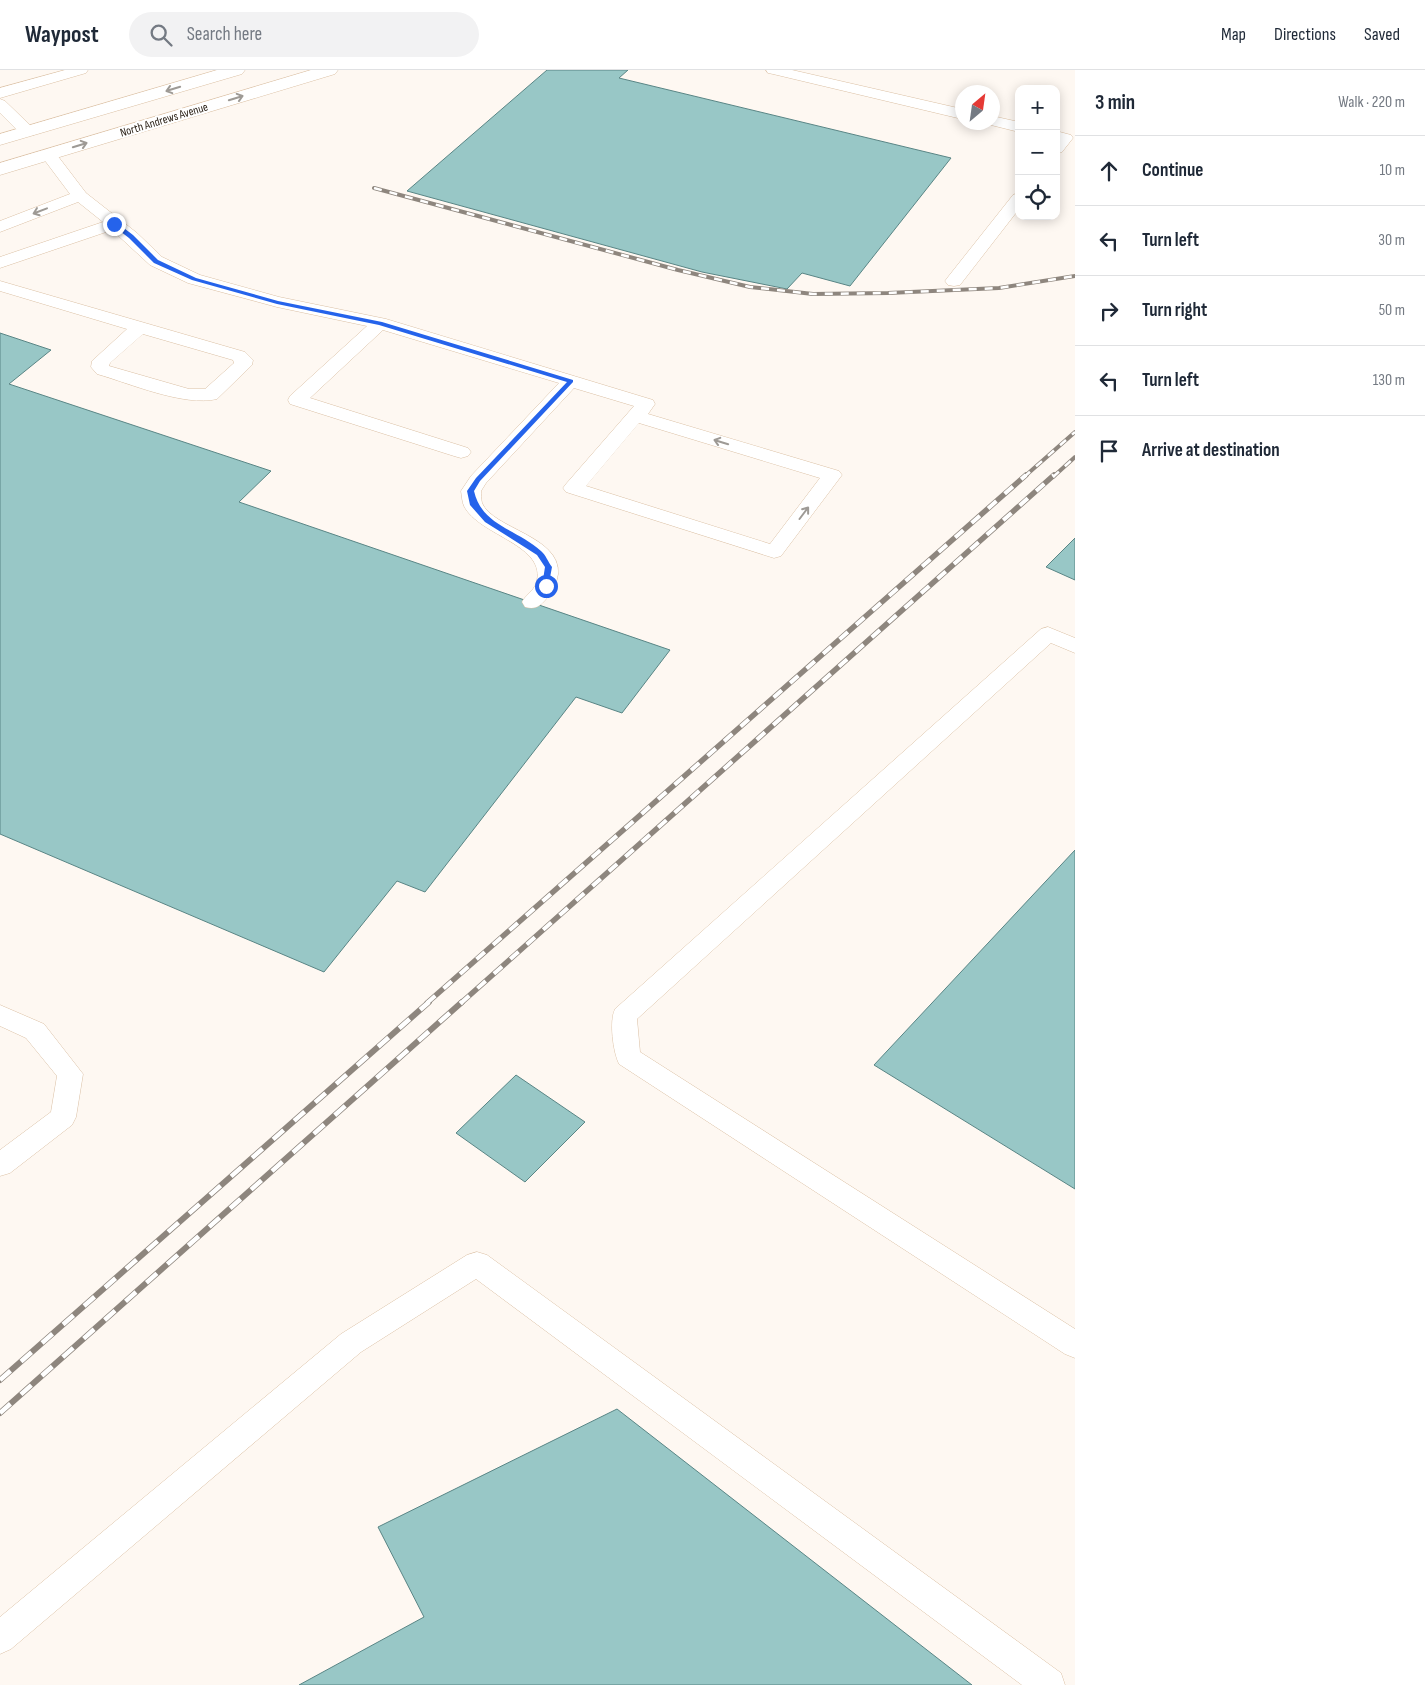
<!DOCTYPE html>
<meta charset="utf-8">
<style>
:root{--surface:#fff;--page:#f2f2f3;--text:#1f2937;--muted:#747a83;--line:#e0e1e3}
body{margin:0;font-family:"Sofia Sans Condensed",sans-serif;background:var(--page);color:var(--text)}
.controls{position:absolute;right:15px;top:15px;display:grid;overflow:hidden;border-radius:10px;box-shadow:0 2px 12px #0003}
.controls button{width:45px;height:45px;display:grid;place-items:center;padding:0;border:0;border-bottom:1px solid var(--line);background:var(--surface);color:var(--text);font:25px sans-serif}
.compass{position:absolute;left:955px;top:15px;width:45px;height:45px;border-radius:50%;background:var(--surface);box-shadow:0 2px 12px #0003;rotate:29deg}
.stop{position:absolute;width:15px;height:15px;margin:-11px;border:4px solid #2563eb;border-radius:50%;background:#fff}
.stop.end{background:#2563eb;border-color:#fff;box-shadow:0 1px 5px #0008}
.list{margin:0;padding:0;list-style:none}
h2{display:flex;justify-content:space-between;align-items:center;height:65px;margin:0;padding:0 20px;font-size:21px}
h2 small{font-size:16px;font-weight:400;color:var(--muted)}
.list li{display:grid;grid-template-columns:32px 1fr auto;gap:15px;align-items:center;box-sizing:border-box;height:70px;padding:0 20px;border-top:1px solid var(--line)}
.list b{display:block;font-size:19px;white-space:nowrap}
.list em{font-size:16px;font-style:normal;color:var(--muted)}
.icon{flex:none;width:28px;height:28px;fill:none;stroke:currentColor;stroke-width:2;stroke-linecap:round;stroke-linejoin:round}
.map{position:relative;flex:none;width:1075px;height:1615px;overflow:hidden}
header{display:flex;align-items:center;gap:30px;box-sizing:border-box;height:70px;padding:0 25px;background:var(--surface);border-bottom:1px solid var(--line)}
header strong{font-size:24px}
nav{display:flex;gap:28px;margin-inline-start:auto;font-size:18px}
.search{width:350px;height:45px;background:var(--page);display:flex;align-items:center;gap:12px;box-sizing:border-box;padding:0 18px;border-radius:28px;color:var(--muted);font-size:19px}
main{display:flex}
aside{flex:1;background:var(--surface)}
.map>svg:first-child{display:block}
.building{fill:#98c7c6;stroke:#598585}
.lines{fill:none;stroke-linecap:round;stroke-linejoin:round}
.lane-casing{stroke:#dbc0a4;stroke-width:1}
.secondary-casing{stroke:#dbc0a4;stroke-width:1}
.lane{fill:#fff;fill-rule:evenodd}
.secondary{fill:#fff;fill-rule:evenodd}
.rail-far2-casing{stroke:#8e867e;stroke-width:4}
.rail-far1-casing{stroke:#8e867e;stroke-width:5.5}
.rail-casing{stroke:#8e867e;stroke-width:6}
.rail-far2{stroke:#fff;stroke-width:2.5;stroke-dasharray:8;stroke-linecap:butt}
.rail-far1{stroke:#fff;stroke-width:4;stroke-dasharray:11;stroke-linecap:butt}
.rail{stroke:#fff;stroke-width:4.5;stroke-dasharray:14;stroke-linecap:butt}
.oneway{stroke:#9e9a95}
.route{fill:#2563eb}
.labels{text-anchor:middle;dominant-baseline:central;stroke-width:4;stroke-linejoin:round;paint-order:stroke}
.far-street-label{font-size:12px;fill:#281e14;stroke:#fff}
</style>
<header>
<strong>Waypost</strong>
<div class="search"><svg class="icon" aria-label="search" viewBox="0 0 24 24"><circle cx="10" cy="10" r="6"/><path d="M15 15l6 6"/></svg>Search here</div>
<nav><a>Map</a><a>Directions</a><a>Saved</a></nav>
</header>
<main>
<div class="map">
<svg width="1075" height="1615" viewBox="0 0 1075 1615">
<rect width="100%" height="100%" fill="#fef8f2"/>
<g class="building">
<polygon points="547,0 628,0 619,8 951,88 850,216 802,203 787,219 702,202 407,121"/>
<polygon points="0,263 51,280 9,314 271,401 239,432 670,580 622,643 576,627 425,822 397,811 324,902 0,764"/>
<polygon points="1075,468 1075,510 1046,497"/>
<polygon points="1075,780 1075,1119 874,995"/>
<polygon points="516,1005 585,1052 525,1112 456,1063"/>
<polygon points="617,1339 972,1615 299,1615 424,1547 378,1457"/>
</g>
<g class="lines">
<g class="lane-casing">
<g id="lane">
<polygon points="65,0 88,0 86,3 0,28 0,18"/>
<polygon points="766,0 792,0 962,39 962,49 773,4 768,3"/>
<polygon points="0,29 5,31 34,59 36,62 34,65 22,65 0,43"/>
<polygon points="992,46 1019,52 1019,62 987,54 985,52 992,52"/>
<polygon points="1056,61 1071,65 1073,68 1062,82 1056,84"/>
<path d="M48,79L54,81L86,123L137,163L162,187L200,205L279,227L386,249L653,330L655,334L648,344L839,401L842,405L781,486L774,488L566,422L563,418L566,414L634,336L574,318L486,413L481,421C481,424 481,429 482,433C493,459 561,466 558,504C556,515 554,519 547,528C540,536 536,540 525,537L522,532C525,526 534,520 536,514C549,475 479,466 464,436C462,432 462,426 461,421L471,406L559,313L383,260L310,328L468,378L471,382L468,386L461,388L454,386L290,334L288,330L290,326L367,256L277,237L188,213L150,195L112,160L0,198V187L103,152L78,132L0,162V151L70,124L40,84L42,81ZM639,353L820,408L770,474L586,416Z"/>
<polygon points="1019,123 1019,139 960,215 954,216 948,215 945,211 948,207 1013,125"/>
<path d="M0,211L245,282L253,290L252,295L217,329C184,337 129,313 97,304L91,297L92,291L127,259L0,221ZM143,264L233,290L234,293L205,319H189L109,296L110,293Z"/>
<path d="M1048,557L1075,568V583L1051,573L637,949L640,982L1075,1259V1288L1065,1284L619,994C613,982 609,951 615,939L1041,559Z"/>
<polygon points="0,935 44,954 83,1004 76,1047 72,1055 10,1103 0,1106 0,1080 51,1042 57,1006 26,968 0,956"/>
<polygon points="477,1182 487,1185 1061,1603 1065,1615 1022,1615 476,1209 361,1282 11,1579 0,1584 0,1547 341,1264 467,1185"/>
</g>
</g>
<g class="secondary-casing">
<g id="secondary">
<polygon points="217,0 245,0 242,4 0,75 0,64"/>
<polygon points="311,0 338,0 335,4 0,105 0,93"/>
</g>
</g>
<use href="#lane" class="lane"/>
<use href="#secondary" class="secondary"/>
<g class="rail-far2-casing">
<g id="rail-far2">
<polyline points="374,118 678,200 750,217 813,224 888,223 999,218 1075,206"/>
<polyline points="1024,407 1075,362"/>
<polyline points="1053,407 1075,387"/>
</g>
</g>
<g class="rail-far1-casing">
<g id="rail-far1">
<polyline points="427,933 1026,405"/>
<polyline points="461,933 1054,405"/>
</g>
</g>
<g class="rail-casing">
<g id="rail">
<polyline points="0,1310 429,932"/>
<polyline points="0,1343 462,932"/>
</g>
</g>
<use href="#rail-far2" class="rail-far2"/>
<use href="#rail-far1" class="rail-far1"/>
<use href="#rail" class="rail"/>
</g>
<defs><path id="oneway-shaft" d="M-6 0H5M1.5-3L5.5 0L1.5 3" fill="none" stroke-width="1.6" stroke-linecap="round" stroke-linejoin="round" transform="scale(1.25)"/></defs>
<g class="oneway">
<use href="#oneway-shaft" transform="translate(173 19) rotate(163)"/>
<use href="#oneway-shaft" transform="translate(236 28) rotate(-17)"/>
<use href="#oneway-shaft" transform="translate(80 75) rotate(-17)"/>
<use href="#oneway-shaft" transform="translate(40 141) rotate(159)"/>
<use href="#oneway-shaft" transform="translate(721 372) rotate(-163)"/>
<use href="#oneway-shaft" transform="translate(804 443) rotate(-53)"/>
</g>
<path class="route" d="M112,152H116L133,165L158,190L196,208L278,231L382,252L573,310V312L480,411L474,421C482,456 517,459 541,481C546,485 548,492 552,497L548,518L542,516L545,497L537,485L485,452L470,435L467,421L476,408L567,312L379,255L277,234L192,210L154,193L129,168L112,155Z"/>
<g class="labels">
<g class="far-street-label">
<text transform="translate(164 50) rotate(-17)">North Andrews Avenue</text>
</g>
</g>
</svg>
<div class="controls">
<button>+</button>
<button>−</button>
<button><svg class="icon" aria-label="locate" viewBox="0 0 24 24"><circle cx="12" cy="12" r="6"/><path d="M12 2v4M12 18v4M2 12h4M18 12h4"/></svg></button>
</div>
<svg class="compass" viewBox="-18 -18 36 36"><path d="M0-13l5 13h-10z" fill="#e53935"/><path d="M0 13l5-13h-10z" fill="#747a83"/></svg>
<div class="stop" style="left:546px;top:516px"></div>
<div class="stop end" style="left:114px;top:154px"></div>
</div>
<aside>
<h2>3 min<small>Walk · 220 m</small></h2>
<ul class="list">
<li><svg class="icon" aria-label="ahead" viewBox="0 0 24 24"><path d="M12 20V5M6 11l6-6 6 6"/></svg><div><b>Continue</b></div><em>10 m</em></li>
<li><svg class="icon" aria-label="left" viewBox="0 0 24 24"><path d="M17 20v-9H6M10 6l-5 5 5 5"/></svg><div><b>Turn left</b></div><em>30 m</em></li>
<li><svg class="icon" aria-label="right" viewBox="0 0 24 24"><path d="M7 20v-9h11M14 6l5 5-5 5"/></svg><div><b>Turn right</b></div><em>50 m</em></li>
<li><svg class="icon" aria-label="left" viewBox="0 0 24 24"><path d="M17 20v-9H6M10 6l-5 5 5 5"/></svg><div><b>Turn left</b></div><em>130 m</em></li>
<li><svg class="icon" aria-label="arrive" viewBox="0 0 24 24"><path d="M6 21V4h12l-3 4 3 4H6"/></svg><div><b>Arrive at destination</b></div></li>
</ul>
</aside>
</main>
